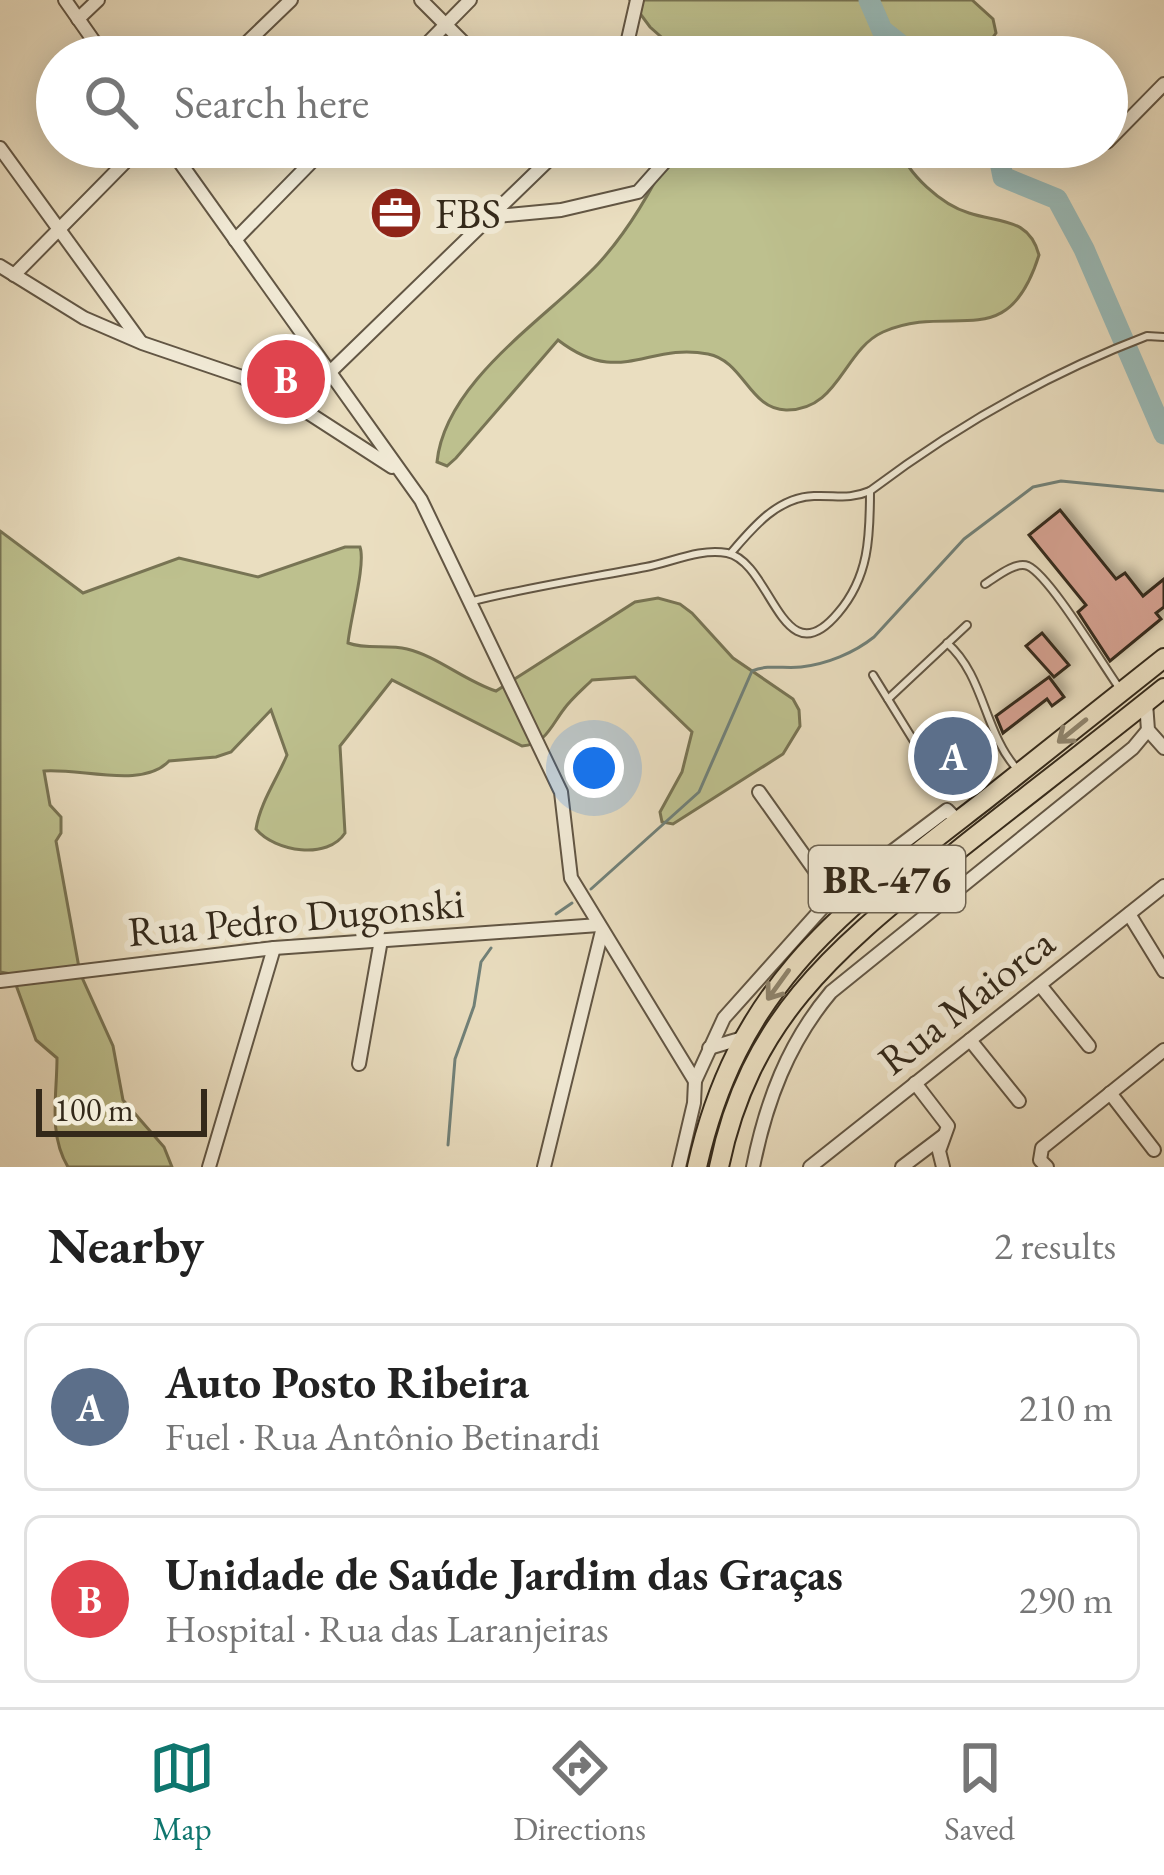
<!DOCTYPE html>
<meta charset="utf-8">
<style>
:root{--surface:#fff;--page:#f6f6f6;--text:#222;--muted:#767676;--line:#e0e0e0;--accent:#0f766e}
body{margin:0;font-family:"EB Garamond",serif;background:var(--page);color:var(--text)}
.scale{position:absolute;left:36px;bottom:30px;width:171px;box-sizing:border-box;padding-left:12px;border:6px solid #34291a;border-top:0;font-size:33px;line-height:42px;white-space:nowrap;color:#34291a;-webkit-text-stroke:9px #f1ead6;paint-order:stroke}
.you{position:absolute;left:594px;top:768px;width:42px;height:42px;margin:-30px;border:9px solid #fff;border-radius:50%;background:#1a73e8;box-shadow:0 0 0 18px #1a73e833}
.badge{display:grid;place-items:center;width:78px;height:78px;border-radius:50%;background:var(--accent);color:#fff;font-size:39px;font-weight:700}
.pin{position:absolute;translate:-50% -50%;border:6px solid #fff;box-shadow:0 3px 12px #0006}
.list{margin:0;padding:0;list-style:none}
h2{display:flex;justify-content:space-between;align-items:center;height:156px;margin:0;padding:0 48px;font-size:51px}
h2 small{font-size:39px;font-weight:400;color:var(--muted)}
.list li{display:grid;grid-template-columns:78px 1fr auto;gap:36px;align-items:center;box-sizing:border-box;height:168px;margin:0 24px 24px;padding:0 24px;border:3px solid var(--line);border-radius:18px}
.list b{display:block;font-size:45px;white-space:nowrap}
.list p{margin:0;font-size:39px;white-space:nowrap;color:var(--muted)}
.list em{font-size:39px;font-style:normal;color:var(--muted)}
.icon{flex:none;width:66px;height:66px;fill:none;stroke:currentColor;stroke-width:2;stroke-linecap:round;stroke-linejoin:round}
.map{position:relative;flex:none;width:1164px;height:1167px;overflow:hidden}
.search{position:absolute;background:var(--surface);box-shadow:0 6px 30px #0003;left:36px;right:36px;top:36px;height:132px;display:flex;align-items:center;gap:30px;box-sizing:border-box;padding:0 42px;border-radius:66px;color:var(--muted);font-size:45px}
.sheet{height:540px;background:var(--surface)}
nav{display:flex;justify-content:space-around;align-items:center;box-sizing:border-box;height:168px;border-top:3px solid var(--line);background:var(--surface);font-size:33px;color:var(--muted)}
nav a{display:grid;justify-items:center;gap:6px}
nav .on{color:var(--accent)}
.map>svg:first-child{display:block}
.green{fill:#bdc08e;stroke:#787454;stroke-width:3}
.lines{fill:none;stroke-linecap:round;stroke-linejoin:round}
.stream{stroke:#718179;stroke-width:3}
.river{stroke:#99bbb9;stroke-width:21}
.building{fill:#d5a191;stroke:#34291a;stroke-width:3;filter:url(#shadow)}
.service-casing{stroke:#625644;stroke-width:10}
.minor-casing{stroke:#625644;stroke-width:16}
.primary-casing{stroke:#34291a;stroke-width:22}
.path{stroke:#34291a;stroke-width:3;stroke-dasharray:9 6;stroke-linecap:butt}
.service{stroke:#f1ead6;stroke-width:6}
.minor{stroke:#f1ead6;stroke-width:12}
.primary{stroke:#eadec0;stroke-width:18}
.oneway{stroke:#8f846d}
.labels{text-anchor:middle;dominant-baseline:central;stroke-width:12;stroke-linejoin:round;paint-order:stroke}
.shield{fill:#f1ead6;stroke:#6d6352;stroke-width:3}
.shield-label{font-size:39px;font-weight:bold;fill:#34291a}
.poi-label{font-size:42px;fill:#34291a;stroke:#f1ead6;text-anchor:start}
.street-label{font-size:42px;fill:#34291a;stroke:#f1ead6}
</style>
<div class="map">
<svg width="1164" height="1167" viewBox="0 0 1164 1167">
<defs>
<filter id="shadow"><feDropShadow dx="5.5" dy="-5.5" stdDeviation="6" flood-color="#0004"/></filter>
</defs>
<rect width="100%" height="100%" fill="#eadec0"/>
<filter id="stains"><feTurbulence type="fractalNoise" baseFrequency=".00167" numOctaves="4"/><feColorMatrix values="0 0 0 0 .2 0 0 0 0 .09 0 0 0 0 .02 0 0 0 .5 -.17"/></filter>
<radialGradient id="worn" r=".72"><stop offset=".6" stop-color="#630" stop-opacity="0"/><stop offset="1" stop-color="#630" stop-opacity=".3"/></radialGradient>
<g class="green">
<polygon points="630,0 972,0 993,19 996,33 979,57 684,57 650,27"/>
<path d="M673,147H899C907,174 942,205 969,213C999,223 1029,217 1039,255C1007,357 954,301 883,332C843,350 839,411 786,410C749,409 744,361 708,354C647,342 620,388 558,340L456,458L447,466L437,462C445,381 547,318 598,264C630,229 652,189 673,147Z"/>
<path d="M0,531L83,593L179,558L258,577L345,547H360C366,564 350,620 348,643C367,650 387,644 407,649C437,656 465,681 496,691L635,602L658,598L680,604L692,613L733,658L793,699L799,710L800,726L783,754L673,824L662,822L660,812L682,772L692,732L635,677L592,680C583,689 572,698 564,709C551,726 546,744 522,746L392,680L340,746L345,833C328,860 275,852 256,829C260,803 277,779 287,755L271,710L231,752L216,757L169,761C143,789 81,768 44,771L50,805L61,817V833L56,841L80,973L113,1046L123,1100L164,1147L172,1167H68C48,1134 57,1096 57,1058L36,1040L12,974L0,972Z"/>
</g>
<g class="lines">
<g class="stream">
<path d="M591,889L699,792L752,671C769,664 784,669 801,667C827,664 854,653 874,637L964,539L1033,487L1061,481L1164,491"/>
<polyline points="556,914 572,903"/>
<polyline points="448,1145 455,1059 474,1006 481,962 491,948"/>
</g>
<g class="river">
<polyline points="869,0 882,30 916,57"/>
<polyline points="997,147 1003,177 1057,199 1084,249 1164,434"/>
</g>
</g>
<g class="building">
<polygon points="279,345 299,374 284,386 272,372 266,377 252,363"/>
<polygon points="1060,510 1116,579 1125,573 1143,596 1164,579 1164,607 1156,613 1161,619 1110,661 1078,612 1086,605 1029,535"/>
<polygon points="1042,633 1069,665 1054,677 1026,646"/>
<polygon points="1049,677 1064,697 1052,706 1047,699 1003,733 996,716"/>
</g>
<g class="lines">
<g class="service-casing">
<g id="service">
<path d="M731,553C753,527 778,497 814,496C837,495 848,500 870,491"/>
<path d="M985,584C995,578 1015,561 1028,566C1050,576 1102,664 1120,689"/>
<path d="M473,601C530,587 588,578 646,567C672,562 700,548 727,553C772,562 782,680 838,613C869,577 870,537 870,491C955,427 1047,374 1147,336L1164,337"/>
<path d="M947,643C985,676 984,734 1018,770"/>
<polyline points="873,675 946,793"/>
<polyline points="888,699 967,625"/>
</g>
</g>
<g class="minor-casing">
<g id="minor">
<polyline points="65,0 105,57"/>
<polyline points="421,0 478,57"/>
<polyline points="78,19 98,0"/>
<polyline points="232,57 291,0"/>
<polyline points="414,57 470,0"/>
<polyline points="624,57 637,0"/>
<polyline points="1107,142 1164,84"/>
<polyline points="169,147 421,500 561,792 571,878 695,1081"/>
<polyline points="0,148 140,341"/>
<polyline points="497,216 561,210 638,192 678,147"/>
<polyline points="235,240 326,147"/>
<polyline points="0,266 84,318 142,343 242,377 307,412 392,467"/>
<polyline points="14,275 140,147"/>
<polyline points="329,373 562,147"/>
<polyline points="1146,703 1148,730 1164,748"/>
<polyline points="759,792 833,896"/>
<polyline points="1129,914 1164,971"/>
<polyline points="0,981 274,948 599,925"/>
<polyline points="1040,985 1089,1046"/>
<polyline points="970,1040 1019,1101"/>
<polyline points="709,1048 743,1038"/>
<polyline points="359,1064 381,940"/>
<polyline points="915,1083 948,1126 939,1151 943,1167"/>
<polyline points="1110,1093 1154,1150"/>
<polyline points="209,1167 274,948"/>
<polyline points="544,1167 602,931"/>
<polyline points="679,1167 694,1103 695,1081 724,1018 833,896 947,810 958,821"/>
<path d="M753,1167C766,1102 788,1043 831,992L1133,748L1148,730"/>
<polyline points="810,1167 1164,886"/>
<polyline points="902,1167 943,1136"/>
<polyline points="1047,1167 1040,1160 1042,1148 1164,1050"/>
</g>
</g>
<g class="primary-casing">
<g id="primary">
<path d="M697,1167C738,983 843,910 984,801C1044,754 1104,706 1164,658"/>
<path d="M719,1167C751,1010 846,942 962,847C1029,794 1097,742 1164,688"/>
</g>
</g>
<g class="path">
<polyline points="289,360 302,351"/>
<polyline points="284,387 310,368"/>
</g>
<use href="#service" class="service"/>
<use href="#minor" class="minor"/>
<use href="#primary" class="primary"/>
</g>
<defs><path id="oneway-shaft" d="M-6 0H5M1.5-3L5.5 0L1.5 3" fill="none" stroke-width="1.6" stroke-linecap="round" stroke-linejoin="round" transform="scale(3)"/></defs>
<g class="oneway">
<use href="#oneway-shaft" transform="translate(1072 731) rotate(141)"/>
<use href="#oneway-shaft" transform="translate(778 985) rotate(126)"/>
</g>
<defs>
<g id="office-disc" transform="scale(2.7)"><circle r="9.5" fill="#8f2418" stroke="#f1ead6"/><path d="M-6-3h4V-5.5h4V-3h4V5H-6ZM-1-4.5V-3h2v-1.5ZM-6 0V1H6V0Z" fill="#fff"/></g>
</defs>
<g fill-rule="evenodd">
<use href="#office-disc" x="396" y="213"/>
</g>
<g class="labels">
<rect class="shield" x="809" y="846" width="156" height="66" rx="9"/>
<g class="shield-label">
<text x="887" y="879">BR-476</text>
</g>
<g class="poi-label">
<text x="435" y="213">FBS</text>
</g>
<g class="street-label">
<text transform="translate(296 917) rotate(-5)">Rua Pedro Dugonski</text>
<text transform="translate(966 1001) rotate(-38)">Rua Maiorca</text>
</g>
</g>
<rect width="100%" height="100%" filter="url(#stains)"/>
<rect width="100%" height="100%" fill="url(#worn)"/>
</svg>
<div class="scale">100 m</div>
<div class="you"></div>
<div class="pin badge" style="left:953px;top:756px;background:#5c6f8a">A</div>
<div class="pin badge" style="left:286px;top:379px;background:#e0444e">B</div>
<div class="search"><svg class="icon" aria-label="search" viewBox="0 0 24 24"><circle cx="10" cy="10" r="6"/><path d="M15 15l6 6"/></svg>Search here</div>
</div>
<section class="sheet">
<h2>Nearby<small>2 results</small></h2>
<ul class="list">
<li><span class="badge" style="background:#5c6f8a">A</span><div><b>Auto Posto Ribeira</b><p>Fuel · Rua Antônio Betinardi</p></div><em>210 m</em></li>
<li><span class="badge" style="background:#e0444e">B</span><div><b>Unidade de Saúde Jardim das Graças</b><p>Hospital · Rua das Laranjeiras</p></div><em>290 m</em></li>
</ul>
</section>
<nav>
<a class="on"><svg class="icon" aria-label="map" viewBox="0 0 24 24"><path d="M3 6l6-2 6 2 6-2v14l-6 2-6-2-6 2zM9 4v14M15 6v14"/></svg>Map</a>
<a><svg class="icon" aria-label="directions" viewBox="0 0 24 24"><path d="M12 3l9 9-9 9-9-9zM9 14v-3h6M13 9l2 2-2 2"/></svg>Directions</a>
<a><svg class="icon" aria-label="saved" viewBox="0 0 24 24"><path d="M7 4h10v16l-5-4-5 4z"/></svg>Saved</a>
</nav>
